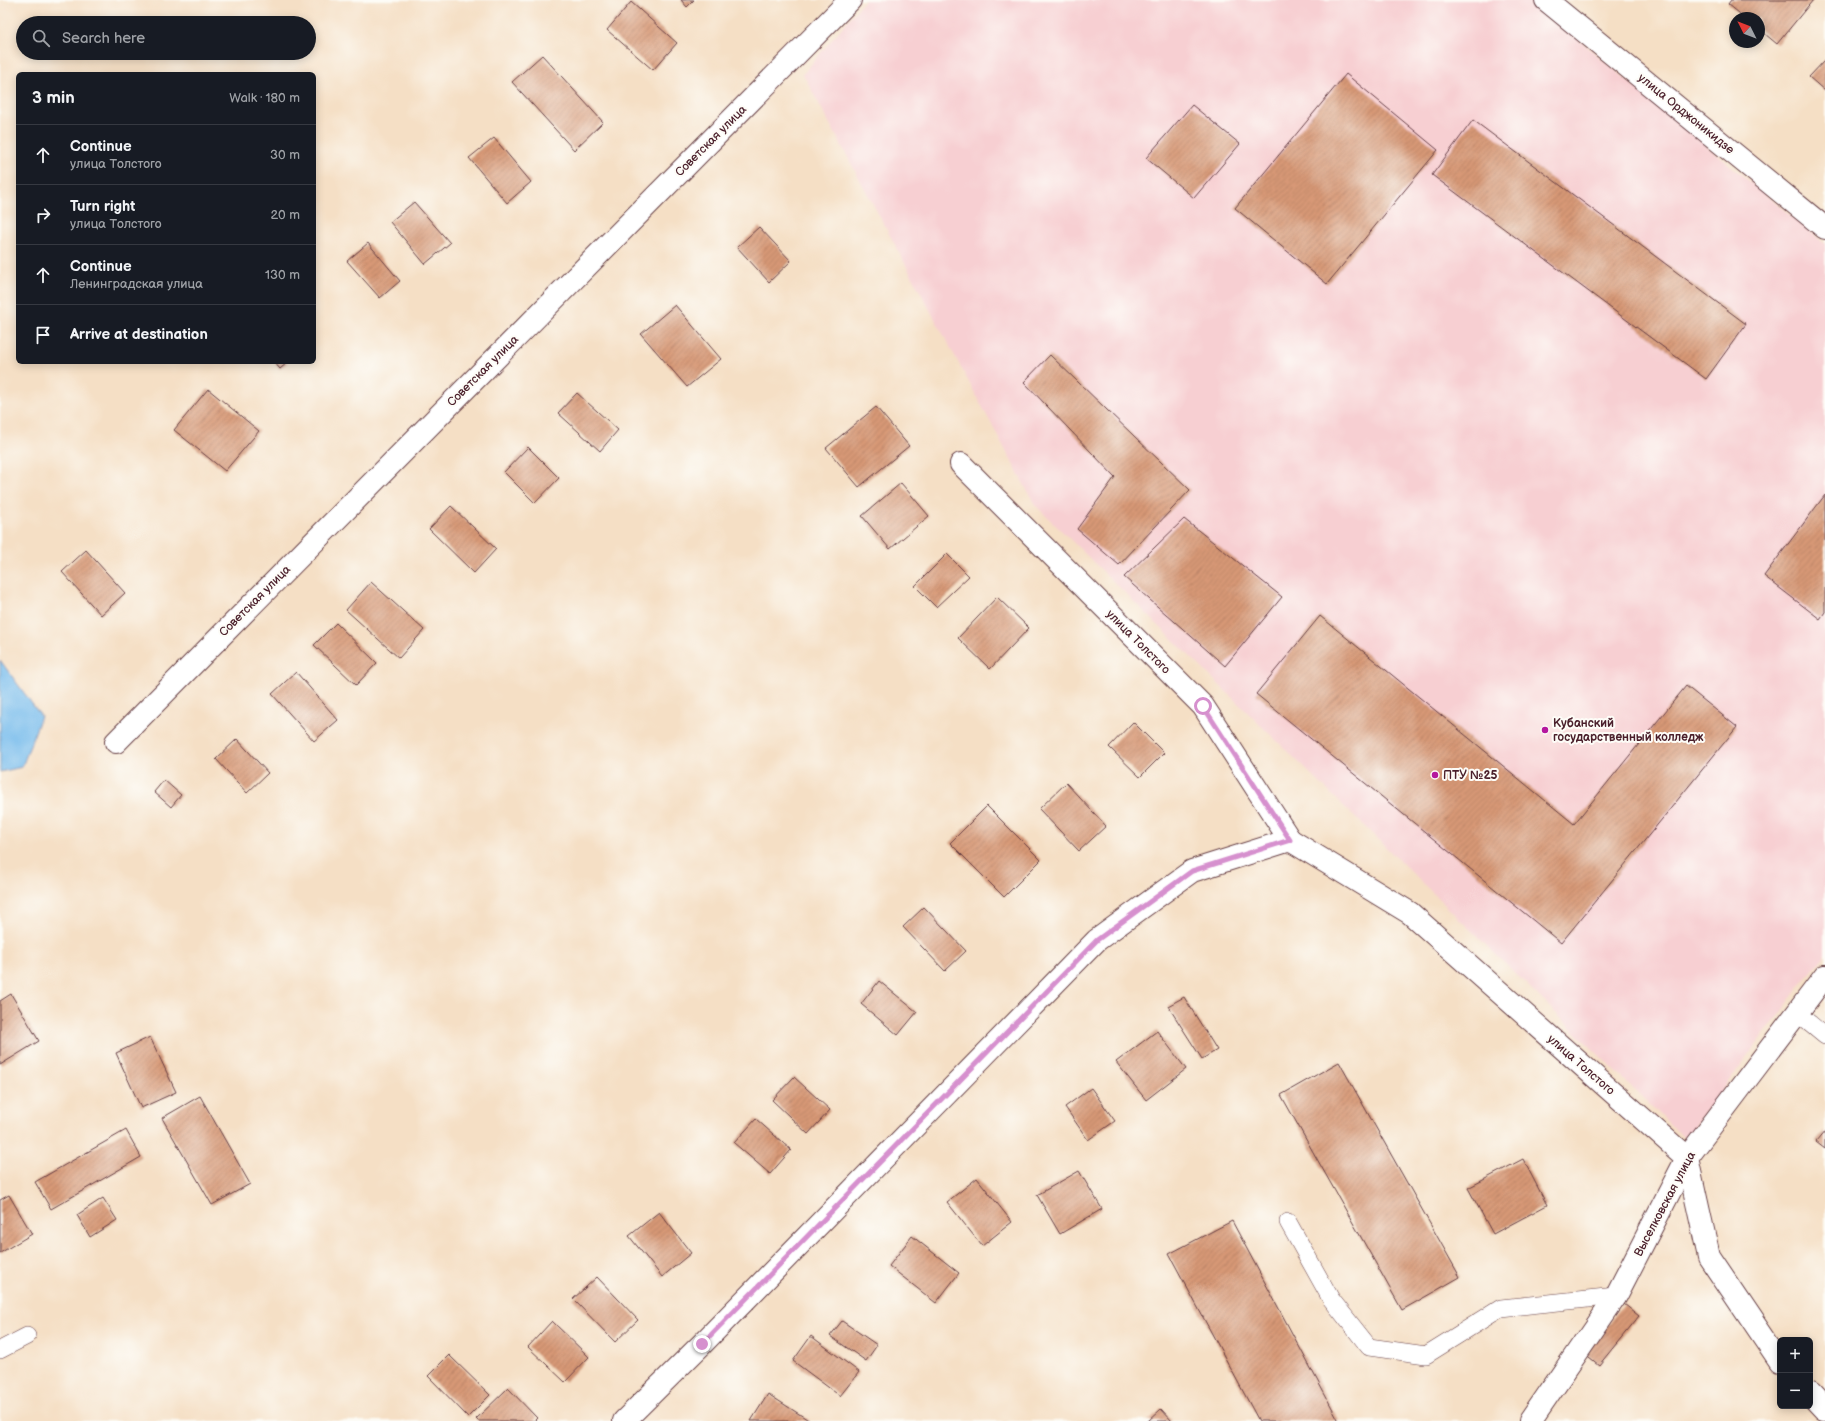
<!DOCTYPE html>
<meta charset="utf-8">
<style>
:root{--surface:#171b24;--page:#20242c;--text:#f1f3f6;--muted:#9ea1a6;--line:#363941}
body{margin:0;font-family:"Balsamiq Sans",sans-serif;background:var(--page);color:var(--text)}
.controls{position:absolute;right:12px;bottom:12px;display:grid;overflow:hidden;border-radius:6px;box-shadow:0 2px 10px #0003}
.controls button{width:36px;height:36px;display:grid;place-items:center;padding:0;border:0;border-bottom:1px solid var(--line);background:var(--surface);color:var(--text);font:20px sans-serif}
.compass{position:absolute;left:1729px;top:12px;width:36px;height:36px;border-radius:50%;background:var(--surface);box-shadow:0 2px 10px #0003;rotate:312deg}
.stop{position:absolute;width:12px;height:12px;margin:-9px;border:3px solid #d690ce;border-radius:50%;background:#fff}
.stop.end{background:#d690ce;border-color:#fff;box-shadow:0 1px 4px #0008}
.list{margin:0;padding:0;list-style:none}
h2{display:flex;justify-content:space-between;align-items:center;height:52px;margin:0;padding:0 16px;font-size:17px}
h2 small{font-size:13px;font-weight:400;color:var(--muted)}
.list li{display:grid;grid-template-columns:26px 1fr auto;gap:12px;align-items:center;box-sizing:border-box;height:60px;padding:0 16px;border-top:1px solid var(--line)}
.list b{display:block;font-size:15px;white-space:nowrap}
.list p{margin:0;font-size:13px;white-space:nowrap;color:var(--muted)}
.list em{font-size:13px;font-style:normal;color:var(--muted)}
.icon{flex:none;width:22px;height:22px;fill:none;stroke:currentColor;stroke-width:2;stroke-linecap:round;stroke-linejoin:round}
.map{position:relative;flex:none;width:1825px;height:1421px;overflow:hidden}
.search{position:absolute;background:var(--surface);box-shadow:0 2px 10px #0003;left:16px;top:16px;width:300px;height:44px;display:flex;align-items:center;gap:10px;box-sizing:border-box;padding:0 14px;border-radius:22px;color:var(--muted);font-size:15px}
.panel{position:absolute;background:var(--surface);box-shadow:0 2px 10px #0003;left:16px;top:72px;width:300px;height:292px;border-radius:6px}
.map>svg:first-child{display:block}
.built{fill:#f7cfd2}
.water{fill:#76bbec;stroke:#606d8c}
.building{fill:url(#building-hatch)}
.lines{fill:none;stroke-linecap:round;stroke-linejoin:round}
.service-casing{stroke:#643c42;stroke-width:18}
.minor-casing{stroke:#643c42;stroke-width:24}
.tertiary-casing{stroke:#643c42;stroke-width:24}
.service{stroke:#fff;stroke-width:17}
.minor{stroke:#fff;stroke-width:22}
.tertiary{stroke:#fff;stroke-width:22}
.route{stroke:#d690ce;stroke-width:5}
.poi-dot{fill:#b5179e;stroke:#fdfcf7;stroke-width:1.5}
.labels{text-anchor:middle;dominant-baseline:central;stroke-width:4;stroke-linejoin:round;paint-order:stroke}
.street-label{font-size:12px;fill:#4a1f2b;stroke:#fdfcf7}
.poi-label{font-size:12px;font-weight:bold;fill:#4a1f2b;stroke:#fdfcf7;text-anchor:start}
</style>
<div class="map">
<svg width="1825" height="1421" viewBox="0 0 1825 1421">
<defs>
<pattern id="building-hatch" width="6" height="6" patternUnits="userSpaceOnUse"><rect width="6" height="6" fill="#d79876"/><path d="M-1 1l2-2M0 6l6-6M5 7l2-2" fill="none" stroke="#b07b61"/></pattern>
</defs>
<rect width="100%" height="100%" fill="#fdfcf7"/>
<filter id="ink" filterUnits="userSpaceOnUse"><feTurbulence type="fractalNoise" baseFrequency=".025" numOctaves="2"/><feDisplacementMap in="SourceGraphic" scale="8" xChannelSelector="R" yChannelSelector="G"/><feConvolveMatrix kernelMatrix="1 2 1 2 8 2 1 2 1" color-interpolation-filters="sRGB"/></filter>
<filter id="wash" filterUnits="userSpaceOnUse"><feTurbulence type="fractalNoise" baseFrequency=".012" numOctaves="4" result="noise"/><feDisplacementMap in="SourceGraphic" scale="16" xChannelSelector="R" yChannelSelector="G"/><feGaussianBlur stdDeviation="0.9" result="paint"/><feColorMatrix in="noise" values="0 0 0 0 0 0 0 0 0 0 0 0 0 0 0 0 0 1.4 0 .05"/><feComposite in="paint" operator="in"/></filter>
<g filter="url(#wash)">
<rect width="100%" height="100%" fill="#f5dfc5"/>
<polygon class="built" points="865,0 1531,0 1825,244 1825,954 1685,1139 1035,505 803,74"/>
<polygon class="water" points="0,660 41,716 22,767 0,772"/>
<g id="blocks">
<g class="building">
<polygon points="681,0 694,0 687,7"/>
<polygon points="1731,0 1813,0 1777,44 1759,29 1759,18 1745,18 1728,4"/>
<polygon points="631,2 677,43 653,70 607,30"/>
<polygon points="542,55 603,122 574,150 512,82"/>
<polygon points="1825,60 1825,91 1809,77"/>
<polygon points="1346,74 1438,150 1327,284 1235,208"/>
<polygon points="1192,105 1240,144 1194,198 1146,158"/>
<polygon points="1473,120 1746,324 1706,379 1432,175"/>
<polygon points="494,138 531,182 507,203 469,158"/>
<polygon points="414,202 450,243 425,264 390,222"/>
<polygon points="759,227 791,261 769,282 737,247"/>
<polygon points="368,243 400,281 380,298 347,261"/>
<polygon points="675,305 721,359 687,387 641,334"/>
<polygon points="1050,355 1190,490 1119,565 1077,529 1115,477 1024,382"/>
<polygon points="274,362 288,362 280,369"/>
<polygon points="208,389 259,431 225,471 174,430"/>
<polygon points="577,393 618,430 600,451 558,413"/>
<polygon points="876,407 909,446 859,487 826,448"/>
<polygon points="528,447 559,478 535,503 504,472"/>
<polygon points="901,483 929,516 890,549 862,516"/>
<polygon points="1825,495 1825,612 1820,619 1764,576"/>
<polygon points="451,506 496,549 474,573 429,529"/>
<polygon points="1184,519 1282,597 1225,666 1124,577"/>
<polygon points="86,550 125,593 101,615 62,572"/>
<polygon points="947,554 969,576 936,607 915,586"/>
<polygon points="371,582 424,630 399,658 346,610"/>
<polygon points="997,597 1029,628 990,669 958,638"/>
<polygon points="1320,616 1574,824 1686,686 1737,727 1561,943 1256,694"/>
<polygon points="336,623 377,663 356,685 314,645"/>
<polygon points="296,672 338,720 314,741 272,694"/>
<polygon points="1133,722 1164,753 1140,777 1109,747"/>
<polygon points="237,739 268,773 247,793 216,759"/>
<polygon points="164,780 181,795 171,807 154,792"/>
<polygon points="1066,783 1106,826 1079,851 1039,809"/>
<polygon points="987,806 1041,860 1004,897 950,843"/>
<polygon points="924,907 966,951 945,971 903,927"/>
<polygon points="879,981 917,1012 898,1035 861,1004"/>
<polygon points="11,994 39,1041 0,1065 0,1001"/>
<polygon points="1184,997 1217,1050 1202,1059 1168,1006"/>
<polygon points="1157,1031 1186,1069 1146,1100 1116,1062"/>
<polygon points="150,1037 176,1092 141,1108 116,1053"/>
<polygon points="1339,1062 1460,1277 1402,1310 1281,1095"/>
<polygon points="794,1077 830,1110 808,1134 772,1100"/>
<polygon points="1091,1088 1115,1121 1088,1140 1065,1107"/>
<polygon points="200,1096 250,1184 212,1205 162,1118"/>
<polygon points="756,1119 791,1150 770,1174 734,1143"/>
<polygon points="126,1130 141,1157 51,1209 35,1182"/>
<polygon points="1825,1131 1825,1149 1816,1142"/>
<polygon points="1523,1159 1547,1205 1493,1234 1468,1188"/>
<polygon points="1079,1171 1102,1209 1060,1234 1037,1195"/>
<polygon points="977,1178 1012,1222 982,1246 947,1202"/>
<polygon points="9,1195 32,1234 0,1253 0,1200"/>
<polygon points="103,1198 117,1220 90,1237 77,1215"/>
<polygon points="659,1212 691,1253 662,1277 629,1236"/>
<polygon points="1232,1221 1339,1421 1259,1421 1169,1254"/>
<polygon points="912,1236 959,1273 936,1303 889,1266"/>
<polygon points="597,1277 638,1320 615,1342 573,1299"/>
<polygon points="1624,1304 1639,1316 1599,1365 1584,1353"/>
<polygon points="552,1321 589,1357 565,1382 528,1347"/>
<polygon points="842,1321 877,1345 866,1361 830,1336"/>
<polygon points="811,1336 859,1372 840,1396 793,1361"/>
<polygon points="449,1355 490,1395 468,1417 428,1376"/>
<polygon points="508,1388 537,1418 534,1421 478,1421 476,1419"/>
<polygon points="768,1394 810,1421 751,1421"/>
<polygon points="1161,1409 1172,1421 1148,1421"/>
</g>
</g>
</g>
<g filter="url(#ink)">
<use href="#blocks" fill-opacity="0" stroke="#643c42" stroke-width="1"/>
<g class="lines">
<g class="service-casing">
<g id="service">
<polyline points="1797,1013 1825,1036"/>
<polyline points="1288,1222 1331,1299 1369,1347 1426,1355 1501,1308 1616,1296"/>
<polyline points="0,1350 27,1336"/>
</g>
</g>
<g class="minor-casing">
<g id="minor">
<polyline points="1546,0 1825,228"/>
<polyline points="961,464 1203,706 1290,840"/>
<polyline points="116,742 850,0"/>
<polyline points="624,1421 702,1344 1097,940 1192,871 1290,840 1410,913 1687,1158 1616,1296 1530,1421"/>
</g>
</g>
<g class="tertiary-casing">
<g id="tertiary">
<polyline points="1780,1362 1709,1257 1687,1158 1825,976"/>
<polyline points="1810,1393 1825,1409"/>
</g>
</g>
<use href="#service" class="service"/>
<use href="#minor" class="minor"/>
<use href="#tertiary" class="tertiary"/>
</g>
</g>
<g class="lines" filter="url(#ink)">
<polyline class="route" points="702,1344 1097,940 1192,871 1290,840 1203,706"/>
</g>
<g class="poi-dot">
<circle cx="1545" cy="730" r="4"/>
<circle cx="1435" cy="775" r="4"/>
</g>
<g class="labels">
<g class="street-label">
<text transform="translate(1686 114) rotate(39)">улица Орджоникидзе</text>
<text transform="translate(711 141) rotate(-45)">Советская улица</text>
<text transform="translate(483 371) rotate(-45)">Советская улица</text>
<text transform="translate(255 601) rotate(-45)">Советская улица</text>
<text transform="translate(1138 642) rotate(45)">улица Толстого</text>
<text transform="translate(1581 1065) rotate(41)">улица Толстого</text>
<text transform="translate(1665 1204) rotate(-62)">Выселковская улица</text>
</g>
<g class="poi-label">
<text x="1553" y="723">Кубанский<tspan x="1553" dy="14">государственный колледж</tspan></text>
<text x="1443" y="775">ПТУ №25</text>
</g>
</g>
</svg>
<div class="controls">
<button>+</button>
<button>−</button>
</div>
<svg class="compass" viewBox="-18 -18 36 36"><path d="M0-13l5 13h-10z" fill="#e53935"/><path d="M0 13l5-13h-10z" fill="#9ea1a6"/></svg>
<div class="stop" style="left:1203px;top:706px"></div>
<div class="stop end" style="left:702px;top:1344px"></div>
<div class="search"><svg class="icon" aria-label="search" viewBox="0 0 24 24"><circle cx="10" cy="10" r="6"/><path d="M15 15l6 6"/></svg>Search here</div>
<section class="panel">
<h2>3 min<small>Walk · 180 m</small></h2>
<ul class="list">
<li><svg class="icon" aria-label="ahead" viewBox="0 0 24 24"><path d="M12 20V5M6 11l6-6 6 6"/></svg><div><b>Continue</b><p>улица Толстого</p></div><em>30 m</em></li>
<li><svg class="icon" aria-label="right" viewBox="0 0 24 24"><path d="M7 20v-9h11M14 6l5 5-5 5"/></svg><div><b>Turn right</b><p>улица Толстого</p></div><em>20 m</em></li>
<li><svg class="icon" aria-label="ahead" viewBox="0 0 24 24"><path d="M12 20V5M6 11l6-6 6 6"/></svg><div><b>Continue</b><p>Ленинградская улица</p></div><em>130 m</em></li>
<li><svg class="icon" aria-label="arrive" viewBox="0 0 24 24"><path d="M6 21V4h12l-3 4 3 4H6"/></svg><div><b>Arrive at destination</b></div></li>
</ul>
</section>
</div>
